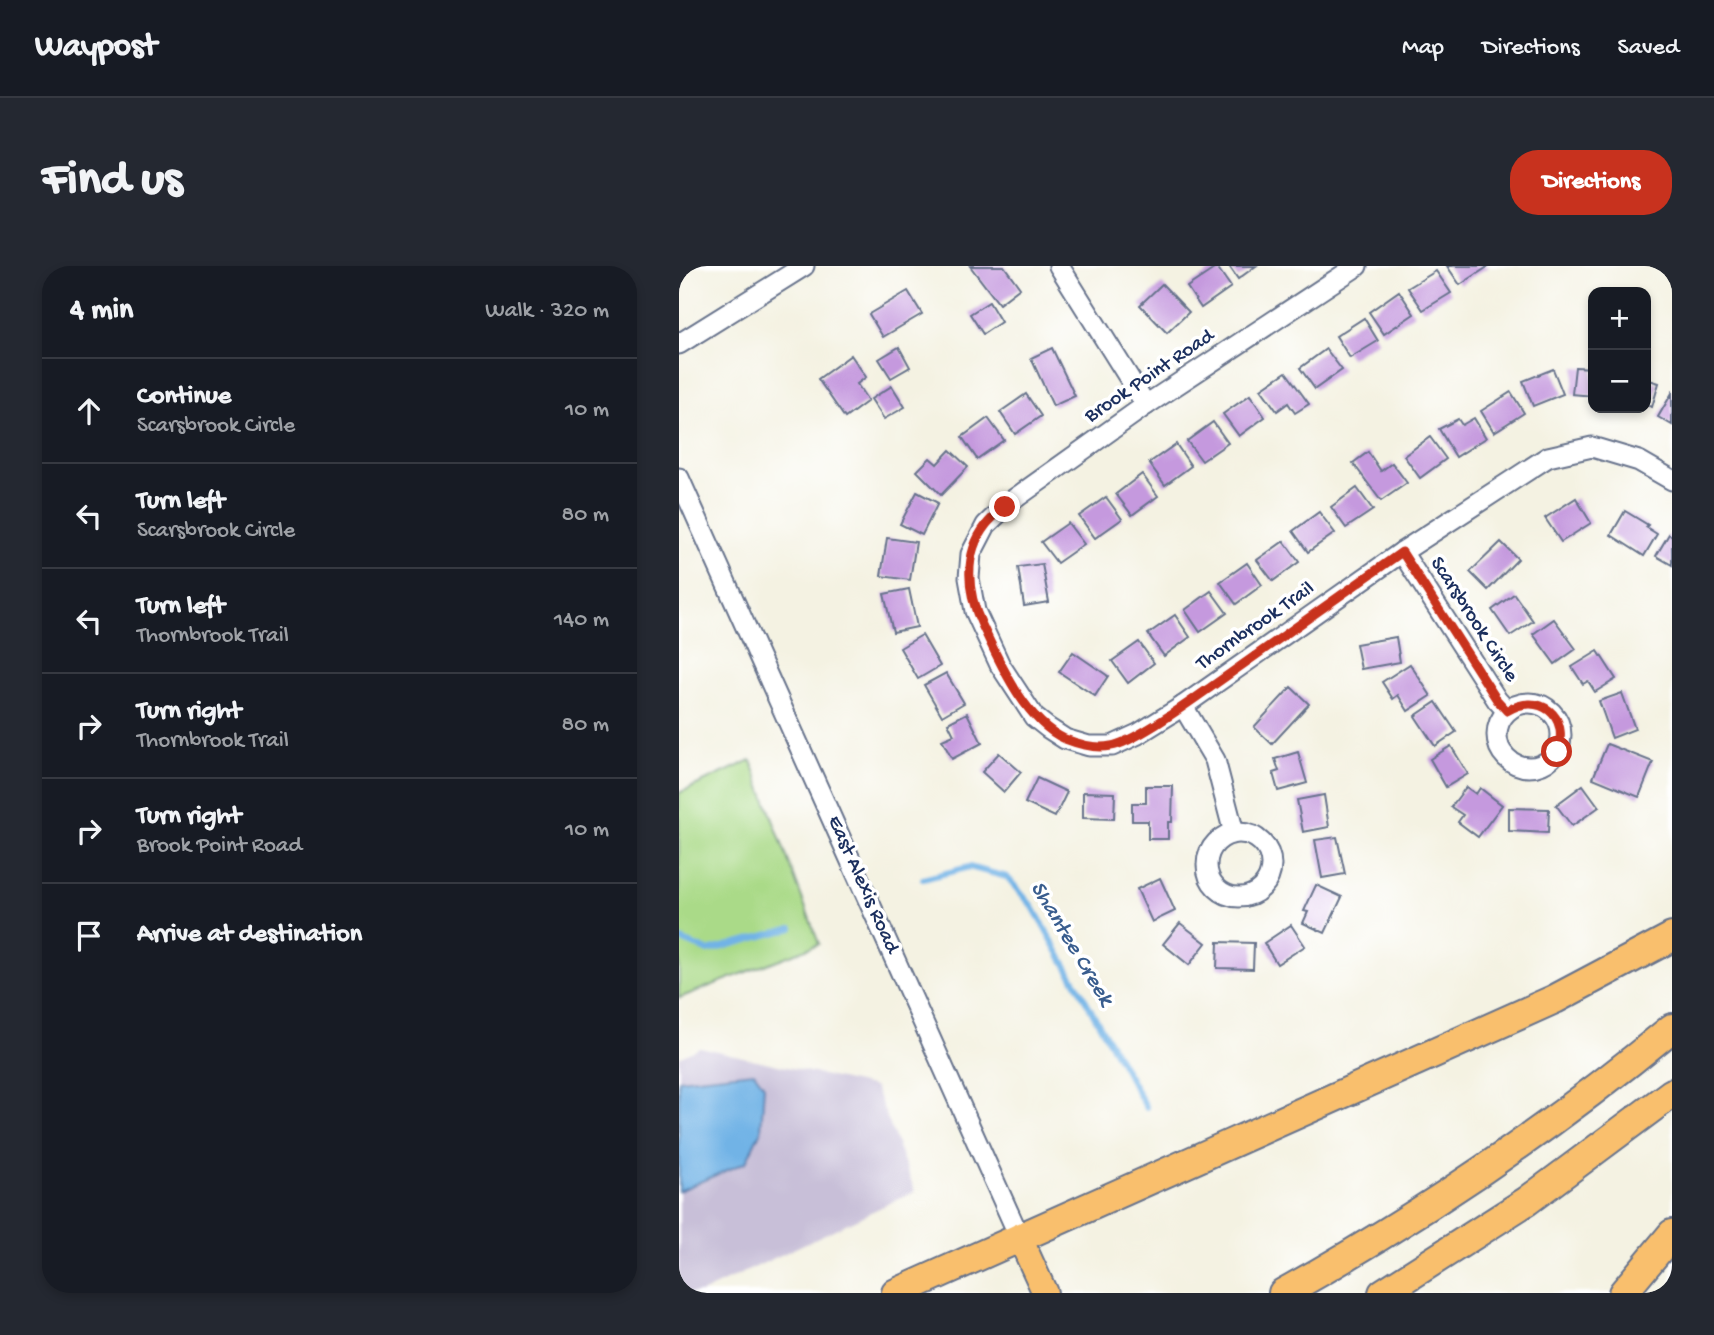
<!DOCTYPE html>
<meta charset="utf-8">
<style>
:root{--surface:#171b24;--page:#242831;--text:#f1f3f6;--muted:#9ea1a6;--line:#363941;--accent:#c8321e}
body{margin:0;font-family:"Gochi Hand",sans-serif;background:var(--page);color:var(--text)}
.controls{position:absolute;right:21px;top:21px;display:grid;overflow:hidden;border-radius:14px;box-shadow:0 4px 10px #0003}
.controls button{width:63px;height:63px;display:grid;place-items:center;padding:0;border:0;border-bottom:2px solid var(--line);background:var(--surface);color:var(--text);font:35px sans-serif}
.stop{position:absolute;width:21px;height:21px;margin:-16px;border:5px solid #c8321e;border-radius:50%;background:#fff}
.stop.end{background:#c8321e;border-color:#fff;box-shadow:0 2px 7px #0008}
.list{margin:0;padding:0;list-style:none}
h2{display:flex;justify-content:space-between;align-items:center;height:91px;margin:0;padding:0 28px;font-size:30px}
h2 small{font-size:23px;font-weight:400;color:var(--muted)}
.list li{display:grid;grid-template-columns:46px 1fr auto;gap:21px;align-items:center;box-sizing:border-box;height:105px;padding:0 28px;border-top:2px solid var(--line)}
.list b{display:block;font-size:26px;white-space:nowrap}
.list p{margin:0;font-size:23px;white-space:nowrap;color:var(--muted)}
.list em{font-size:23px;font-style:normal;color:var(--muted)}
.icon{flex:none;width:38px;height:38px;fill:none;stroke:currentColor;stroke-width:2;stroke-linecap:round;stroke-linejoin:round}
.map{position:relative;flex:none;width:993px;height:1027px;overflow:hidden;border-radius:28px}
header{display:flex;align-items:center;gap:42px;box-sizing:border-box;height:98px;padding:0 35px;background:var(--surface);border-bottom:2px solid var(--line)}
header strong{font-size:33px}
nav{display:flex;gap:38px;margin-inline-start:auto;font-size:24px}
.intro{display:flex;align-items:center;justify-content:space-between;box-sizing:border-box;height:168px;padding:0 42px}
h1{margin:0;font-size:49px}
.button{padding:18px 32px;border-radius:28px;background:var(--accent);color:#fff;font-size:24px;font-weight:700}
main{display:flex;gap:42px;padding:0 42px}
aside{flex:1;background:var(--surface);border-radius:28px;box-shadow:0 4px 10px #0003}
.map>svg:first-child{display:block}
.industrial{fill:#c8bfd8}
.green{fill:#aada88;stroke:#628473;stroke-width:2}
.water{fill:#71b3e6;stroke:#4671a2;stroke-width:2}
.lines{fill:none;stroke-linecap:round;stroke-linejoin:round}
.stream{stroke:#71b3e6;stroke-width:6}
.building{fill:#c599de}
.minor-casing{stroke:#67738c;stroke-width:23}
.major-casing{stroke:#67738c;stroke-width:28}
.highway-casing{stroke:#67738c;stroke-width:32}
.minor{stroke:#fff;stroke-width:19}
.major{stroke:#f9bf6d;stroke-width:24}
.highway{stroke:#f9bf6d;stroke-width:28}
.route{stroke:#c8321e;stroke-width:9}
.labels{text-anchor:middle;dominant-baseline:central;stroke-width:7;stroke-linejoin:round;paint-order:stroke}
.street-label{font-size:21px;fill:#1b2f5e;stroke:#fff}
.water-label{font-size:23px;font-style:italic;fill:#395d8e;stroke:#fff}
</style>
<header>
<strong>Waypost</strong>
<nav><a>Map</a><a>Directions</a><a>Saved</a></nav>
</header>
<div class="intro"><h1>Find us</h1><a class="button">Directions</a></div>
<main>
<aside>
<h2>4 min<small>Walk · 320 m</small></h2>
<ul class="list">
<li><svg class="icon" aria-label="ahead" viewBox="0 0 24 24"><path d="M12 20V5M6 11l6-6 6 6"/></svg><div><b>Continue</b><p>Scarsbrook Circle</p></div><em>10 m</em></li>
<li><svg class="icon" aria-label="left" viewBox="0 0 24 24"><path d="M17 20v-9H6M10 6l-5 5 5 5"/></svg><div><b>Turn left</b><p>Scarsbrook Circle</p></div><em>80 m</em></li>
<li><svg class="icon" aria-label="left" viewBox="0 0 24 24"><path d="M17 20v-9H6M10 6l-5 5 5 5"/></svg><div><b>Turn left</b><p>Thornbrook Trail</p></div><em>140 m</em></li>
<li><svg class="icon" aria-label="right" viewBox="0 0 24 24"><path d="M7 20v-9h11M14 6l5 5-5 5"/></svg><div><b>Turn right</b><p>Thornbrook Trail</p></div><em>80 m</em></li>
<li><svg class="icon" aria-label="right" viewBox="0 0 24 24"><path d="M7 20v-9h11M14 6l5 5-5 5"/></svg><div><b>Turn right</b><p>Brook Point Road</p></div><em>10 m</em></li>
<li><svg class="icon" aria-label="arrive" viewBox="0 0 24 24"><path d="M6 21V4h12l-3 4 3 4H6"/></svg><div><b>Arrive at destination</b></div></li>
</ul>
</aside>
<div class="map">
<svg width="993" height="1027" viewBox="0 0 993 1027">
<rect width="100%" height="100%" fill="#fff"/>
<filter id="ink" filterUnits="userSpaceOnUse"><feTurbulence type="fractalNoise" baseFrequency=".0143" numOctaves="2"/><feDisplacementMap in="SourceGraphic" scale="14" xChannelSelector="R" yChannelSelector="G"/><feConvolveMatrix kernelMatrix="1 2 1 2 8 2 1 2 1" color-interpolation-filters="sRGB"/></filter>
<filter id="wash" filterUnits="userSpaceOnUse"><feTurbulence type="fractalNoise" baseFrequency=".00686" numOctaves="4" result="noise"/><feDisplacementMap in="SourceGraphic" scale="28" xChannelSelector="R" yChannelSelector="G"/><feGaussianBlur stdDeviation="1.57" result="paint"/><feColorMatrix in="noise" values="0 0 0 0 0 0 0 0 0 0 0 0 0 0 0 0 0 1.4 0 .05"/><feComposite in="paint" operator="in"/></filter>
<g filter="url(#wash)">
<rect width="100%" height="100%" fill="#f4f2e2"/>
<polygon class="industrial" points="20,781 196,821 236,925 22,1027 0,1027 0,791"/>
<polygon class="green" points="72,494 140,678 0,732 0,527"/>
<polygon class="water" points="75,806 85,820 82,864 67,896 0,925 0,814"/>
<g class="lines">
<g class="stream">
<polyline points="244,613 290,601 328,611 354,641 467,841"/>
<polyline points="0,673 29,685 113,662"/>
</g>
</g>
<g id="blocks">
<g class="building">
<polygon points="291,0 325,0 341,22 320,38"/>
<polygon points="550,0 577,0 559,13"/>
<polygon points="768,0 810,0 781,19"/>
<polygon points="538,1 552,21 522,42 508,21"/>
<polygon points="757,5 772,27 744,44 729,22"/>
<polygon points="483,18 510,46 488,67 461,39"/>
<polygon points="229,25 243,48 204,71 190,48"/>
<polygon points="720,25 735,48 705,68 690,46"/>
<polygon points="310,36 322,56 304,68 291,48"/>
<polygon points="685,52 699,75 671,92 657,70"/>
<polygon points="220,81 231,101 212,112 200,93"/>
<polygon points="373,82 396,130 374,140 352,92"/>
<polygon points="647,83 663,104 636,123 621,102"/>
<polygon points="172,89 187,111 178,118 189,135 166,152 139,113"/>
<polygon points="896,101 914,102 914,130 893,128"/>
<polygon points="874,103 884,128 854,140 844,115"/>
<polygon points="607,106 630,138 616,147 609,137 598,145 582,123"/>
<polygon points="967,113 980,117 973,141 967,139"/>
<polygon points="213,120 226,141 205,153 192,133"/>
<polygon points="832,126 845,147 815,166 802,145"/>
<polygon points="993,127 993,159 979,151"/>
<polygon points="347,128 362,150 336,168 321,146"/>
<polygon points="571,129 586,151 560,170 544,148"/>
<polygon points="309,152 325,174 298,193 283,171"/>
<polygon points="795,152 807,172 777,191 760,163 779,153 783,159"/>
<polygon points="534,156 549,177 523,195 508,175"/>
<polygon points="751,171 767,193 741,212 725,190"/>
<polygon points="497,178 512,200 486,219 470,197"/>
<polygon points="271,184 289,201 262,229 238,205 251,192 258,198"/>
<polygon points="689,186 702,205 713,197 728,217 702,235 674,197"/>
<polygon points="463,208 479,230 453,249 437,228"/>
<polygon points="678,222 694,244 667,262 652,241"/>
<polygon points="238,226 259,237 243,269 221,258"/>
<polygon points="427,231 443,253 416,272 400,250"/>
<polygon points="897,232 912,257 882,276 866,252"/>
<polygon points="946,245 969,259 967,261 978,268 965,290 932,269"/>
<polygon points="640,246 656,267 629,286 614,265"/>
<polygon points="389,257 405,278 378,297 362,276"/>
<polygon points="990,268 993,270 993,299 977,290"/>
<polygon points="208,272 237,276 231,314 202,310"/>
<polygon points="605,275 620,296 594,315 578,294"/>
<polygon points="822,276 839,293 809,324 791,306"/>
<polygon points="568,297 583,319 557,338 541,316"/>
<polygon points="363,298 370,336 345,340 339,301"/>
<polygon points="230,323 238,361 214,366 205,328"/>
<polygon points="532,325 548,347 521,366 506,344"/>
<polygon points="835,328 854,355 831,370 813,344"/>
<polygon points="496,349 511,371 485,390 469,368"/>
<polygon points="875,353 897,383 876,398 854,368"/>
<polygon points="243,369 261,400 239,413 221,382"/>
<polygon points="717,371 721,396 682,403 677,378"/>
<polygon points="460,376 475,397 449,417 433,395"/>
<polygon points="919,385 937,413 916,426 909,415 904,418 893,401"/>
<polygon points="394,386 429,410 416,430 380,406"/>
<polygon points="731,398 752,430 729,445 719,429 714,433 703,416"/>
<polygon points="267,407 285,437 263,450 245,419"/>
<polygon points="612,421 630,438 593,478 575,461"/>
<polygon points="943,427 956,463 933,472 920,435"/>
<polygon points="757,436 777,466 756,480 736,450"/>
<polygon points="288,447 303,477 273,493 263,474 275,469 269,457"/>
<polygon points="928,478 974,496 960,531 914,512"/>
<polygon points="772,480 789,508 767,521 751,493"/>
<polygon points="619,486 628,517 599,525 594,507 600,505 596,493"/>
<polygon points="320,487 342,506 325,526 303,506"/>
<polygon points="358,512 388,526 376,551 346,537"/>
<polygon points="904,519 920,541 893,560 877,539"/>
<polygon points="467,520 494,520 493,556 489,556 489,573 469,573 469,555 453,555 453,537 467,537"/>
<polygon points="787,521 797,528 801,522 823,539 799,571 779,556 784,549 772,541"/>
<polygon points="404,526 436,527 435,553 404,552"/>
<polygon points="645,529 650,561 624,566 618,534"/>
<polygon points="830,542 870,543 869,567 830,565"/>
<polygon points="658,571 666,608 643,612 636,574"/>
<polygon points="481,612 496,645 473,656 458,623"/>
<polygon points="637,619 663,631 646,667 624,657 629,646 625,645"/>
<polygon points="501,657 527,677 510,699 484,678"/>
<polygon points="612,659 626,680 598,698 585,677"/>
<polygon points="539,676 575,677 574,703 538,702"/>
</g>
</g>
</g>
<g filter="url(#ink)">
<use href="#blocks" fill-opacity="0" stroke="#67738c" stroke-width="2"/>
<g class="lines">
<g class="minor-casing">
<g id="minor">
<polyline points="380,0 467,139"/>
<polyline points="678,0 467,139 331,236 307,259 292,288 290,312 296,345 321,399 355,451 369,462 386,473 410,480 433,480 459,468 504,440 723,286 869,191 913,181 960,195 993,214"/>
<polyline points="0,78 125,0"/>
<polyline points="0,212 340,970"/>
<polyline points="723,286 818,434 828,445"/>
<circle cx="850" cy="469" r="32"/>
<polyline points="504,440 536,494 555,567"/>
<circle cx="560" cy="599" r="32"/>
</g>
</g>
<g class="major-casing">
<polyline id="major" points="340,970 366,1027"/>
</g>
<g class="highway-casing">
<g id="highway">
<polyline points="217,1027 876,733 993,671"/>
<path d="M604,1027C742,950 872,862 993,762"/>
<polyline points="704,1027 848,935 993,827"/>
<polyline points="944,1027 993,968"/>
</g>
</g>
<use href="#minor" class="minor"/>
<use href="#major" class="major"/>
<use href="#highway" class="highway"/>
</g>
</g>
<g class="lines" filter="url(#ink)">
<path class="route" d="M326,241C320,246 312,252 307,259C284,288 288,327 303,359C321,397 346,455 386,473C399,478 418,483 432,480C455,477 512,435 532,421C596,376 659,331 723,286L818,434L828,445C860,425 892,450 878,486"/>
</g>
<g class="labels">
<g class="street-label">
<text transform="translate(471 111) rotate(-34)">Brook Point Road</text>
<text transform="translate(794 354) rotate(57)">Scarsbrook Circle</text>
<text transform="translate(577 361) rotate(-35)">Thornbrook Trail</text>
<text transform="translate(183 619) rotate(66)">East Alexis Road</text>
</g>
<g class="water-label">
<text transform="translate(392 678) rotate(59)">Shantee Creek</text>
</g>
</g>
</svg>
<div class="controls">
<button>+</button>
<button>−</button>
</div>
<div class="stop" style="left:878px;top:486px"></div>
<div class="stop end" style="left:326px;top:241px"></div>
</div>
</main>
